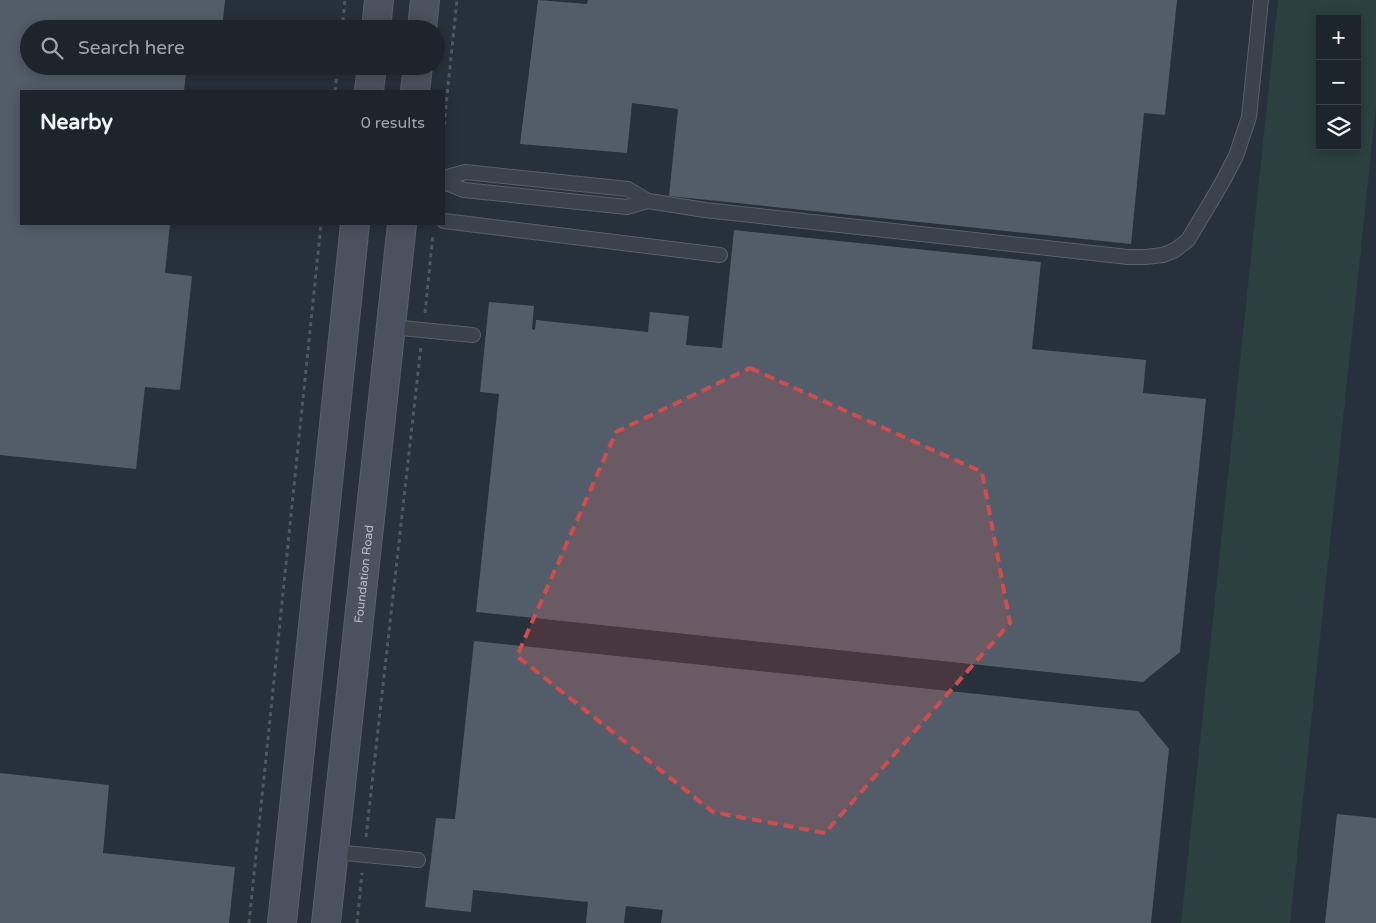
<!DOCTYPE html>
<meta charset="utf-8">
<style>
:root{--surface:#1d252c;--page:#252d34;--text:#f1f3f6;--muted:#a0a5a9;--line:#3b4248}
body{margin:0;font-family:"Varela Round",sans-serif;background:var(--page);color:var(--text)}
.controls{position:absolute;right:15px;top:15px;display:grid;overflow:hidden;border-radius:0px;box-shadow:0 2px 12px #0003}
.controls button{width:45px;height:45px;display:grid;place-items:center;padding:0;border:0;border-bottom:1px solid var(--line);background:var(--surface);color:var(--text);font:25px sans-serif}
.list{margin:0;padding:0;list-style:none}
h2{display:flex;justify-content:space-between;align-items:center;height:65px;margin:0;padding:0 20px;font-size:21px}
h2 small{font-size:16px;font-weight:400;color:var(--muted)}
.icon{flex:none;width:28px;height:28px;fill:none;stroke:currentColor;stroke-width:2;stroke-linecap:round;stroke-linejoin:round}
.map{position:relative;flex:none;width:1376px;height:923px;overflow:hidden}
.search{position:absolute;background:var(--surface);box-shadow:0 2px 12px #0003;left:20px;top:20px;width:425px;height:55px;display:flex;align-items:center;gap:12px;box-sizing:border-box;padding:0 18px;border-radius:28px;color:var(--muted);font-size:19px}
.panel{position:absolute;background:var(--surface);box-shadow:0 2px 12px #0003;left:20px;top:90px;width:425px;height:135px;border-radius:0px}
.map>svg:first-child{display:block}
.green{fill:#2b403f;fill-rule:evenodd}
.building{fill:#525d69}
.lines{fill:none;stroke-linecap:round;stroke-linejoin:round}
.lane-casing{stroke:#58616a;stroke-width:16}
.secondary-casing{stroke:#58616a;stroke-width:30}
.path{stroke:#4a5c5e;stroke-width:3;stroke-dasharray:4 4;stroke-linecap:butt}
.lane{stroke:#3a434c;stroke-width:14}
.secondary{stroke:#49525e;stroke-width:28}
.marked{fill:#ce4e50;fill-opacity:0.2;stroke:#ce4e50;stroke-width:4;stroke-dasharray:10 6;stroke-linejoin:round}
.labels{text-anchor:middle;dominant-baseline:central;stroke-width:5;stroke-linejoin:round;paint-order:stroke}
.street-label{font-size:12px;fill:#b6bec7;stroke:#1f2831}
</style>
<div class="map">
<svg width="1376" height="923" viewBox="0 0 1376 923">
<rect width="100%" height="100%" fill="#27313b"/>
<path class="green" d="M1278,0H1376V106L1290,923H1181ZM1320,19H1357V146H1320Z"/>
<g class="building">
<polygon points="0,0 225,0 222,29 29,29 29,66 187,66 184,91 21,91 21,224 170,224 165,273 192,276 180,390 145,387 136,469 0,455"/>
<polygon points="538,0 587,4 588,0 1177,0 1165,115 1144,113 1131,244 669,196 678,109 632,103 627,153 520,144"/>
<polygon points="192,66 218,66 217,70 192,68"/>
<polygon points="734,230 1041,262 1032,349 1146,360 1143,393 1206,399 1180,652 1143,682 476,612 499,394 480,392 489,302 534,306 532,329 535,330 536,320 648,332 650,312 689,316 686,345 722,348"/>
<polygon points="474,641 1138,711 1169,749 1151,923 661,923 663,910 626,906 624,923 586,923 588,902 473,890 471,912 425,907 436,818 455,819"/>
<polygon points="0,773 109,785 103,853 235,867 229,923 0,923"/>
<polygon points="1337,814 1376,818 1376,923 1325,923"/>
</g>
<g class="lines">
<g class="lane-casing">
<g id="lane">
<polyline points="444,178 465,172 628,189 648,201 705,210 1128,257 1146,257 1163,255 1175,250 1188,240 1222,183 1236,156 1249,117 1261,0"/>
<polyline points="444,182 464,190 627,207 648,201"/>
<polyline points="444,221 720,255"/>
<polyline points="391,327 473,335"/>
<polyline points="334,852 418,860"/>
</g>
</g>
<g class="secondary-casing">
<g id="secondary">
<polyline points="376,29 379,0"/>
<polyline points="422,29 425,0"/>
<polyline points="369,91 372,66"/>
<polyline points="415,91 418,66"/>
<polyline points="282,923 355,224"/>
<path id="s1" d="M326,923L402,224"/>
</g>
</g>
<g class="path">
<polyline points="342,29 345,0"/>
<polyline points="335,91 338,66"/>
<polyline points="444,125 457,0"/>
<polyline points="425,313 433,234"/>
<polyline points="366,837 421,346"/>
<polyline points="249,923 321,224"/>
<polyline points="357,923 362,873"/>
</g>
<use href="#lane" class="lane"/>
<use href="#secondary" class="secondary"/>
</g>
<path class="marked" d="M750,368L982,472L1010,623L825,833L713,812L517,656L616,432Z"/>
<g class="labels">
<g class="street-label">
<text stroke="none"><textPath href="#s1" startOffset="351">Foundation Road</textPath></text>
</g>
</g>
</svg>
<div class="controls">
<button>+</button>
<button>−</button>
<button><svg class="icon" aria-label="layers" viewBox="0 0 24 24"><path d="M12 4l9 5-9 5-9-5zM3 14l9 5 9-5"/></svg></button>
</div>
<div class="search"><svg class="icon" aria-label="search" viewBox="0 0 24 24"><circle cx="10" cy="10" r="6"/><path d="M15 15l6 6"/></svg>Search here</div>
<section class="panel">
<h2>Nearby<small>0 results</small></h2>
<ul class="list">
</ul>
</section>
</div>
